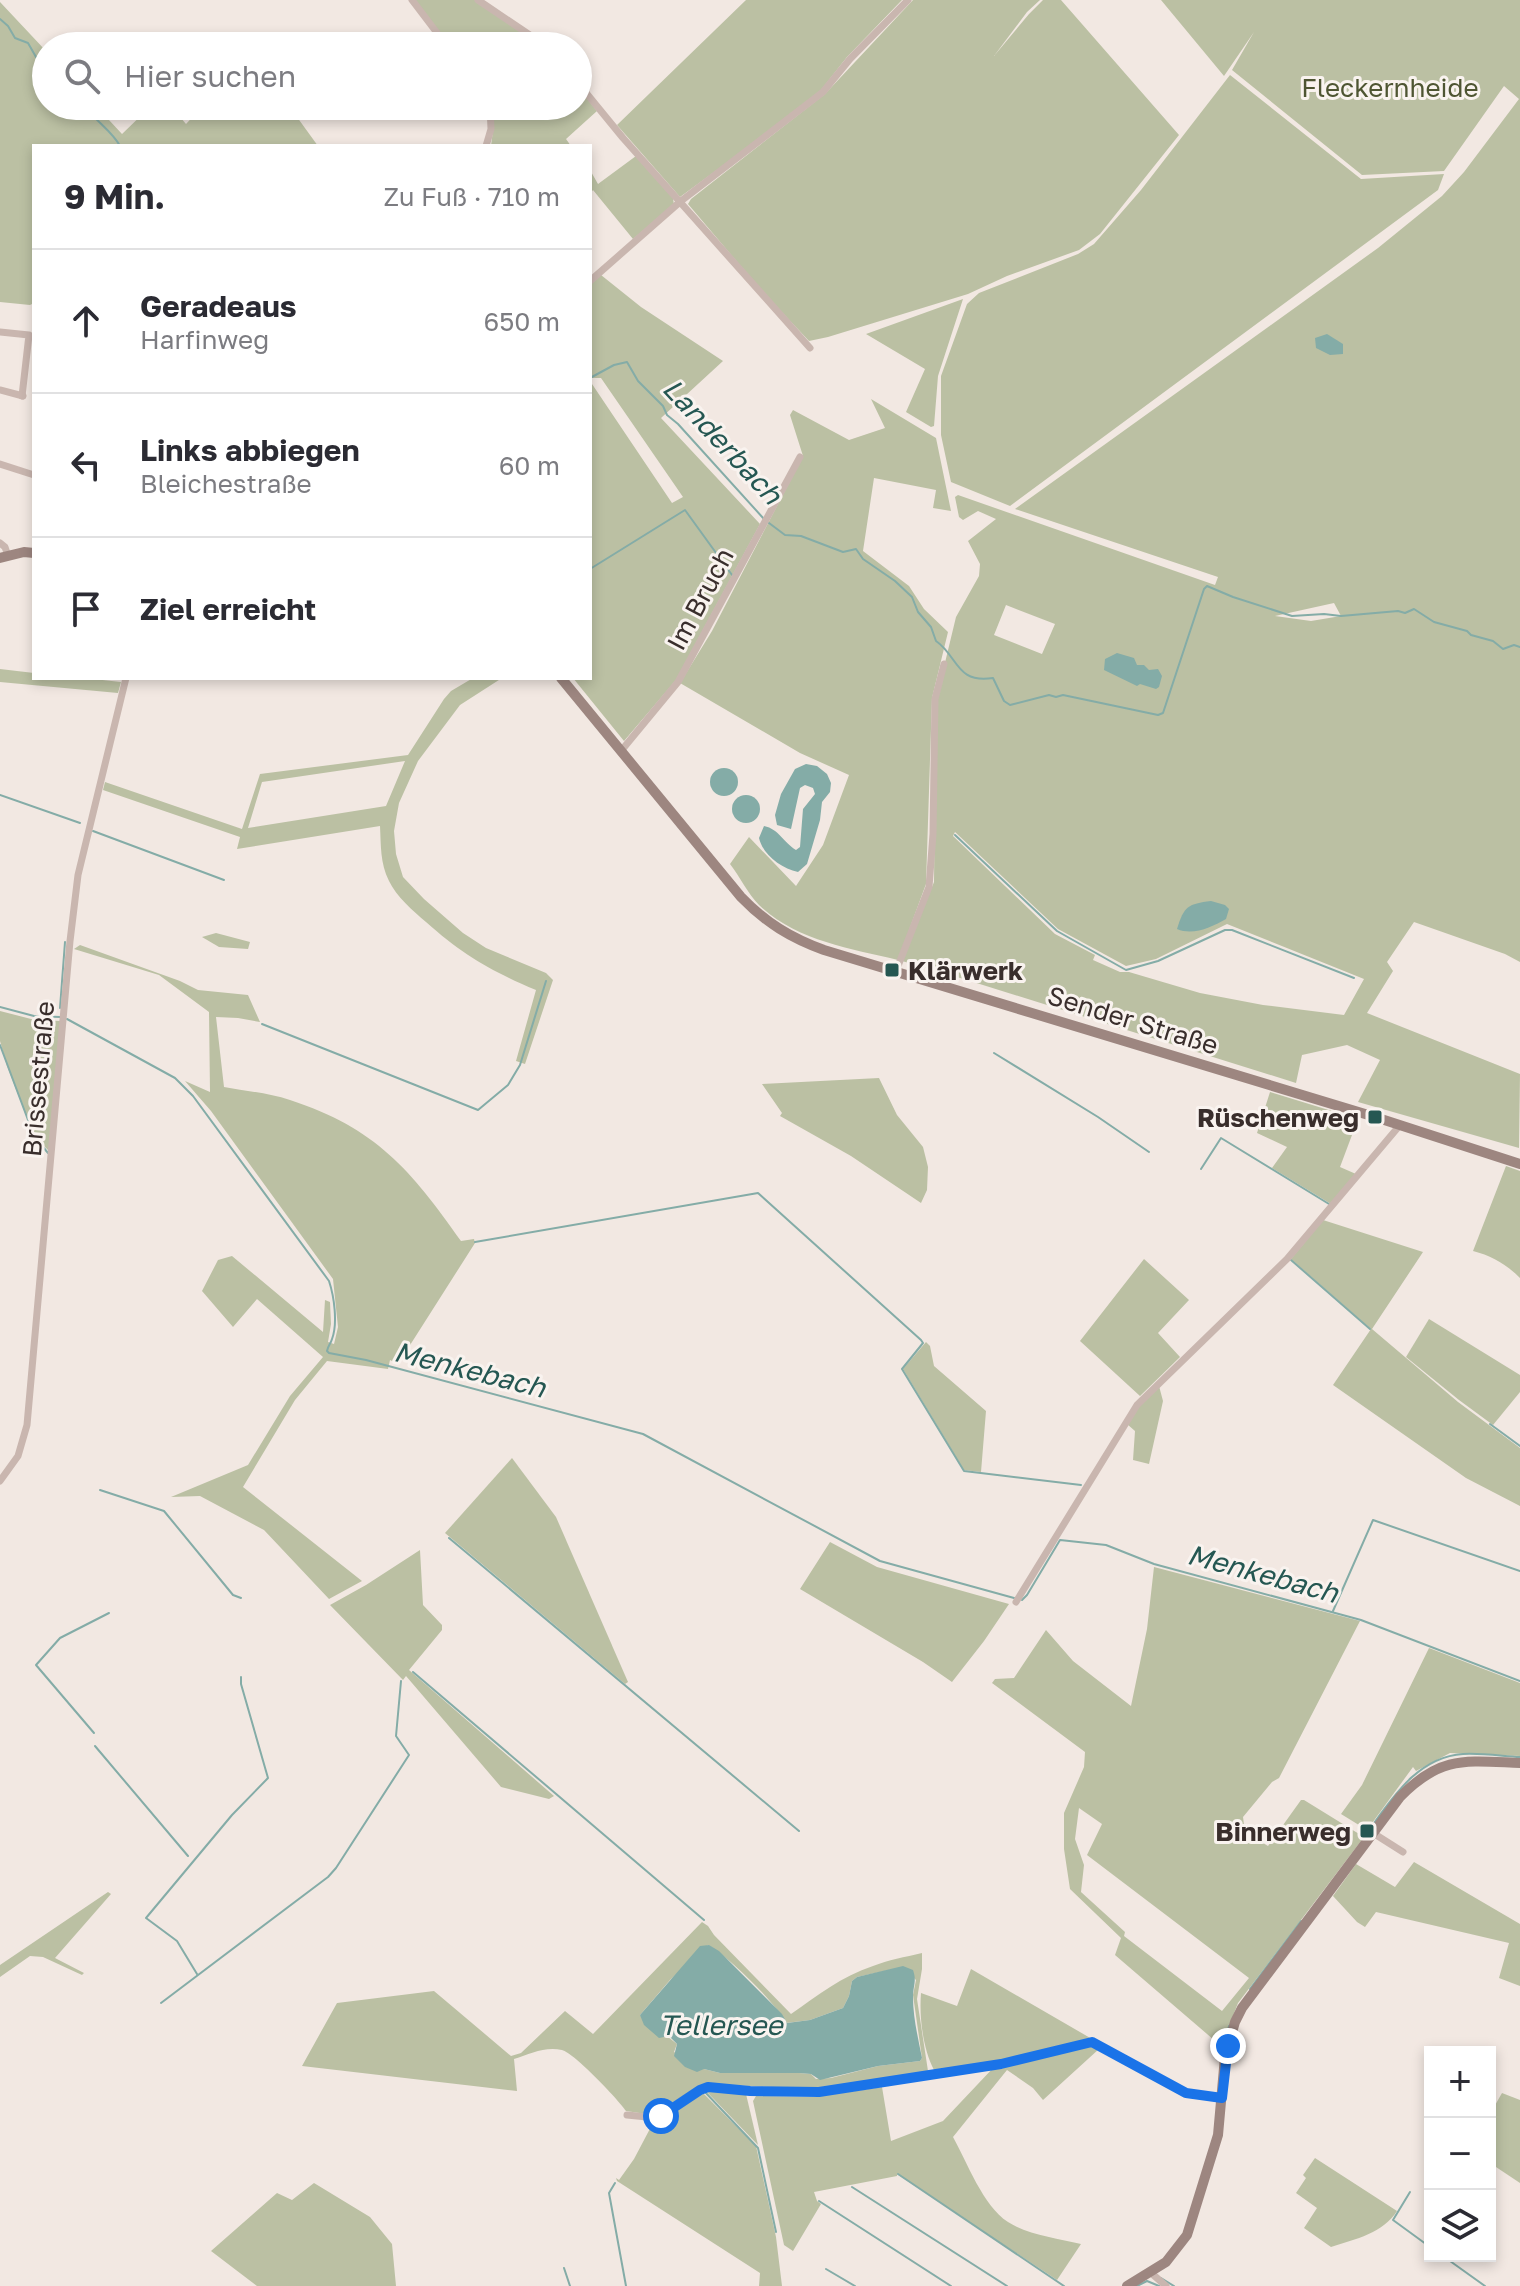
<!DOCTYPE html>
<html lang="de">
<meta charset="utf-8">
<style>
:root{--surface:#fff;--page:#f2f2f3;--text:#2b2b33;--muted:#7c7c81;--line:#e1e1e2}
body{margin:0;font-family:"Golos Text",sans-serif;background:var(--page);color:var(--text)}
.controls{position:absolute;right:24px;bottom:24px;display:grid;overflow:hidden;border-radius:0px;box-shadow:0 4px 12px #0003}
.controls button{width:72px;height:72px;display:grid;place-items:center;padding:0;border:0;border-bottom:2px solid var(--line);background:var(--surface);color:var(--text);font:40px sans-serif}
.stop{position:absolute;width:24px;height:24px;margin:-18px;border:6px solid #1a73e8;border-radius:50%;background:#fff}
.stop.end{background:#1a73e8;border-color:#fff;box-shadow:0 2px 8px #0008}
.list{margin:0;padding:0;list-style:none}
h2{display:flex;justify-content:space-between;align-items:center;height:104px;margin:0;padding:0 32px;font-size:34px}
h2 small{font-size:26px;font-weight:400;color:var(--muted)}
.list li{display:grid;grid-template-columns:52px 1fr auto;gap:24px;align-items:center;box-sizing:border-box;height:144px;padding:0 32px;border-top:2px solid var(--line)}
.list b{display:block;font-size:30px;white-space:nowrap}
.list p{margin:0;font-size:26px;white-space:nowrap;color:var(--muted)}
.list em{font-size:26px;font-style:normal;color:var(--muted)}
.icon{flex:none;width:44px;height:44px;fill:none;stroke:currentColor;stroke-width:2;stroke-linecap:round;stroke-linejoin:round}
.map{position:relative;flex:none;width:1520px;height:2286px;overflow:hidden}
.search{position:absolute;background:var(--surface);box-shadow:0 4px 12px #0003;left:32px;top:32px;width:560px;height:88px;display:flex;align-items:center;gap:20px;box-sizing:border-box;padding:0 28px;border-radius:44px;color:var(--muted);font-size:30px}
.panel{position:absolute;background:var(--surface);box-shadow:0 4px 12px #0003;left:32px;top:144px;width:560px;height:536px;border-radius:0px}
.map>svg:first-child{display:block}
.green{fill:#bbc0a3;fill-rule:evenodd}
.water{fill:#84aca7}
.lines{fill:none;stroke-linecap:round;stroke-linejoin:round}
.stream{stroke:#84aca7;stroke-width:2}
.street{stroke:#c9b6af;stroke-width:7}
.secondary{stroke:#9d8680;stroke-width:10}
.route{stroke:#1a73e8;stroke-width:10}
.poi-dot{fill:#255752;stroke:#f9f3ef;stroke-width:3}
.labels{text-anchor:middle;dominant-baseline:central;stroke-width:6;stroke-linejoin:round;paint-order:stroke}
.park-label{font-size:26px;fill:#4e5532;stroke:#f9f3ef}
.street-label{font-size:26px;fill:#392e2c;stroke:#f9f3ef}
.poi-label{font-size:26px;font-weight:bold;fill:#392e2c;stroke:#f9f3ef;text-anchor:end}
.water-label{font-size:28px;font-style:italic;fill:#255752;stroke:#f9f3ef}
</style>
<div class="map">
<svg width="1520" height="2286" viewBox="0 0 1520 2286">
<rect width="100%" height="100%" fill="#f2e8e2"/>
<g class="green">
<polygon points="414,0 475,0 523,32 514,46 450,46"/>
<polygon points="746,0 902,0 847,57 821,90 770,131 680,197 617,125"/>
<polygon points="913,0 1040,0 1027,12 994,56 1029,14 1043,0 1061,0 1179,135 1100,234 1079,250 1007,276 968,294 828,337 809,341 761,290 688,204 691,199 825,94"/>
<path d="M1161,0H1520V962L1505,954L1414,922L1387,962L1393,971L1367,1013L1520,1074L1519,1148L1358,1102L1380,1060L1347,1045L1302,1055L1296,1083L967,980L902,961L934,882L936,700L956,617L979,576L980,564L968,541L996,519L978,511L963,520L959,517L955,497L958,495L1215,585L1218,577L1015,509L1378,248L1442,196L1464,172L1519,99L1504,86L1444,171L1362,175L1232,70L1254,32L1224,76ZM1334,603L1341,616L1311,621L1275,616ZM1006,605L1055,624L1042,654L994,635ZM955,832L1058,929L1126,966L1156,959L1227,924L1364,979L1344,1015L1263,1005L1200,993L1129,972H1120L1093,960L1095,955L1055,934L953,836Z"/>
<polygon points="0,2 46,51 46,106 96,106 122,134 151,106 171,106 186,124 203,106 289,106 318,146 34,146 34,303 30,305 0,302"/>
<polygon points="1230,75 1361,179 1444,174 1438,190 1010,506 951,482 941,435 941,376 967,304 979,293 1078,254 1094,244 1141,190"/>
<polygon points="578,87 597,111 566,139 571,146 491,146 494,122 491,106 578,106"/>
<polygon points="636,156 673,198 674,205 633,239 593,190 590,194 590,170 598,184"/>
<polygon points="601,275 641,307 723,361 661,418 760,524 676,680 624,741 573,678 590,678 590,384 592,384 672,503 683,497 601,378 590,378 590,285"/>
<polygon points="963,299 938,376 934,426 931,427 906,412 925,369 866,334"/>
<path d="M871,399L936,438L951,511L933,508L936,490L874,478L863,551L909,586L924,609L948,632L932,698L926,884L898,960C849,948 797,941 759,905C748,894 740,877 730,864L749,837L796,886L823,845L849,775L800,753L680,683L712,631L803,456L790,415L793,410L849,440L885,428Z"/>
<polygon points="0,669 34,673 34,678 84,678 121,682 118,693 0,682"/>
<path d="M473,678H502L460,705L418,761L399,803L394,831L396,854L403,877L424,899L463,933L486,948L546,973L553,980L525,1064L516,1061L536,990C491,971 463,955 426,922C413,911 396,896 389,881C380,863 381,845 380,826L237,849L240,837L103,790L105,782L242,829L260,774L408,755L444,699L451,691ZM405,761L386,806L248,828L262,782Z"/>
<polygon points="216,933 250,942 248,949 219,947 202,937"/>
<path d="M80,945L180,981L198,990L248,995L260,1022L238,1018L216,1017L224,1087C246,1091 269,1093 290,1100C376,1128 411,1170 461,1241L474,1239L475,1243L398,1364L390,1360L388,1369L327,1361L295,1400L243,1487L362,1581L329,1599L264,1530L200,1496L171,1497L248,1465L290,1396L323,1357L257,1299L233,1327L202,1291L218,1260L232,1256L323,1332L325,1300L330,1302L331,1324L328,1342L334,1344L338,1327L333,1279L211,1111L185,1081L210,1092L209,1012L159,975L74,949Z"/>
<polygon points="0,1011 35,1020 61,1021 50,1152 34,1136 7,1066 0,1041"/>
<polygon points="879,1078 897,1115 923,1147 928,1167 927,1190 921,1203 851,1156 780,1116 782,1113 762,1084"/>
<polygon points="1270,1092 1358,1119 1340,1167 1356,1174 1331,1204 1272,1168 1287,1147 1257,1133"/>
<path d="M1506,1166L1520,1171V1278C1506,1264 1492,1256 1473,1251Z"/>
<polygon points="1323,1220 1423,1252 1372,1329 1458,1402 1520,1448 1520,1506 1466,1478 1333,1385 1371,1329 1291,1259"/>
<polygon points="1144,1259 1189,1300 1158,1333 1180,1357 1140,1396 1080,1341"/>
<polygon points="1429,1319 1520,1375 1520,1392 1493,1425 1459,1400 1406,1357"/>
<polygon points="926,1342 930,1346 934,1366 986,1411 981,1472 964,1470 903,1369"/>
<polygon points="1159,1386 1163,1401 1149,1464 1133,1460 1135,1431 1127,1424 1138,1405"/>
<polygon points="512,1458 556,1517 628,1682 625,1684 445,1533"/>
<polygon points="830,1542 877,1567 1009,1604 984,1641 952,1682 923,1662 800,1589"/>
<polygon points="420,1550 423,1605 442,1625 442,1630 409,1670 554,1796 549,1799 501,1787 406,1676 403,1680 330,1605 366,1585"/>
<path d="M1154,1567L1360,1621L1279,1778L1272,1782L1243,1817L1245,1832L1268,1846L1301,1800H1304L1364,1837L1238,2003L1221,2046L1115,1955L1121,1938L1070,1889L1064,1849V1813L1084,1767L1085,1752L992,1683L995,1679L1014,1678L1046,1630L1073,1661L1131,1706L1147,1629ZM1079,1808L1102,1824L1087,1855L1249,1978L1222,2011L1124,1936L1125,1932L1081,1892L1084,1865L1075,1839Z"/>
<polygon points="1429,1648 1520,1683 1520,1756 1450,1753 1416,1771 1413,1767 1367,1830 1341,1814 1362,1785"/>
<polygon points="1414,1862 1520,1924 1520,1986 1499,1978 1509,1943 1376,1912 1365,1927 1357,1922 1333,1896 1356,1864 1395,1887"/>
<polygon points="108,1892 111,1894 55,1958 84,1973 82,1975 43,1957 30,1956 0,1977 0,1965"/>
<path d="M702,1922L708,1926L714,1935L791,2014C817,1996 842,1976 873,1966C888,1960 905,1957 922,1953V1969L917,1999L928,2071L814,2089L707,2084L697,2087L653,2115L626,2111C618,2099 574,2053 562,2050C545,2046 530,2054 514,2059L517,2091L302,2066L337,2003L434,1991L511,2056L521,2053L565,2011L593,2034ZM708,1945C728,1956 777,2004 786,2023L810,2020L843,2008L849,1996L852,1981L857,1977L903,1967L916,1980L913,1995L922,2058L920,2061L878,2066L831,2078L816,2079L811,2074L799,2073H720L704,2069L674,2052L677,2044L640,2015L670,1980Z"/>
<path d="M971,1969L1092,2039L1001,2061L934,2070C923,2049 919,2017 921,1993L957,2006Z"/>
<path d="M1091,2044L1099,2049L1043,2100L1033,2088L1007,2070L953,2137C967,2162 983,2206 1008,2222C1028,2235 1057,2238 1081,2244L1057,2280L897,2174V2176L814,2192L817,2201L821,2204L793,2251L784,2245L753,2101L756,2096L815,2097L882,2087L891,2141L943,2121L994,2067Z"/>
<polygon points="701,2091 756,2146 776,2237 782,2286 759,2286 760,2273 617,2181 616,2178 619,2180 634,2159 653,2123"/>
<polygon points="706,2091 746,2094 758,2145"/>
<polygon points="1502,2093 1520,2100 1520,2183 1490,2163 1490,2114"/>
<path d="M1315,2158L1397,2211C1383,2233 1356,2239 1331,2247L1304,2228L1317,2208L1296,2193L1306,2178L1303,2175Z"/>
<polygon points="314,2183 370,2217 392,2244 396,2286 257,2286 211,2251 277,2193 292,2200"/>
</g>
<g class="water">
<polygon points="1327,334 1343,344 1343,354 1330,355 1316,348 1315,338"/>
<polygon points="1117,653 1134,658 1137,665 1144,665 1149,670 1158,669 1162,676 1159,687 1156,689 1140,684 1137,686 1104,670 1105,659"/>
<path d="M806,764L817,766L827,774L831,783L830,792L822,802L820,820L807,864L798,872C781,868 763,855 759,838L764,826C779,829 783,842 796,850L800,847L803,809L815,794L813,788L805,785L800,788L791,829L777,825L775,815L781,794L795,769Z"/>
<circle cx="724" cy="782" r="14"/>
<circle cx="746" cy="809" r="14"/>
<path d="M1211,901L1225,905L1229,909L1226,919C1212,927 1193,936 1177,929C1184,906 1188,904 1211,901Z"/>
<path d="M709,1945L719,1951L782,2014L787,2023L810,2020L843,2008L849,1996L852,1981L857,1977L903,1966L913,1970C917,1981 913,1986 913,1997C913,2017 918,2038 922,2058L920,2061L878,2066L820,2080L811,2074L799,2073H720L704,2069L697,2072L685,2067L674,2056L677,2044L669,2036L659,2038L644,2025L640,2015L700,1946Z"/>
</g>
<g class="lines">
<g class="stream">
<polyline points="0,19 8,26 15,38 28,43 36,57 46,65"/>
<path d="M85,106C95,121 112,131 120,146"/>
<polyline points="590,378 614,365 627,362 638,381 663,406 667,415 678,424 764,519"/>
<path d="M769,523L785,535L801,536L843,552L856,549L863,559L895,581L912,597L918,612L931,627L936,641C958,656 956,684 993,678L1004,701L1010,705L1049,695L1056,697L1063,695L1158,715L1163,713L1204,589L1207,586L1233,597L1292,616L1324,614L1341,616L1398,611L1405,613L1414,609L1434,622L1467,631L1471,635L1493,641L1503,649L1514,645L1520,647"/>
<polyline points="590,569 685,510 732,575"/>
<polyline points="0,795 80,823"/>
<polyline points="93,831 224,880"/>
<polyline points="955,835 1057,931 1126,970 1158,961 1225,930 1232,930 1354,978"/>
<polyline points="0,1007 34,1016 60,1017"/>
<polyline points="60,1008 65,942"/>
<path d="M67,1019L175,1078L193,1096L329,1281C334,1296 338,1323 332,1339C331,1343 328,1346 327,1351L329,1353L366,1360L643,1434L880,1561L1014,1598"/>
<polyline points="262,1024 478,1110 508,1085 520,1065 546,981"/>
<polyline points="0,1045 34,1136 48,1153"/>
<polyline points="994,1053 1098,1117 1149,1152"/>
<polyline points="1201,1169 1221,1138 1329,1204"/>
<polyline points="475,1242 758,1193 921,1340 923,1343 902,1369 964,1471 1081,1485"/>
<polyline points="1291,1260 1370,1329"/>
<polyline points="1490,1424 1520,1446"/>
<polyline points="100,1490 164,1511 233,1595 241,1598"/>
<polyline points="449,1538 799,1831"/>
<polyline points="1022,1600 1027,1595 1060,1540 1106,1545 1154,1564 1361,1620 1520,1681"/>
<polyline points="1333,1611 1373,1520 1520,1571"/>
<polyline points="413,1672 704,1920"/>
<polyline points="94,1733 36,1665 60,1638 109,1613"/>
<polyline points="95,1746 188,1856"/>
<path d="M1369,1830C1393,1797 1418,1757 1463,1754C1482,1753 1502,1756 1520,1757"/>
<polyline points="197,1974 177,1941 146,1918 232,1815 268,1778 241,1684 241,1677"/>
<polyline points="1250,1989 1301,1921"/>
<polyline points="161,2003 328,1877 336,1868 409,1755 396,1736 401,1681"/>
<polyline points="1222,2050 1229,2026"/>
<polyline points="705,2092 758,2148 776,2232"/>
<polyline points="898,2174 1064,2286"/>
<polyline points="615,2183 609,2193 626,2286"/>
<polyline points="852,2187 1007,2286"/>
<polyline points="1410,2192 1393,2220 1430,2247"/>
<polyline points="819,2201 951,2286"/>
<polyline points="1443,2256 1485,2286"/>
<polyline points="564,2268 570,2286"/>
<polyline points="826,2269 855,2286"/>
<polyline points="1161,2278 1174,2286"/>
<polyline points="1137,2286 1147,2281 1159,2286"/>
</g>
<g class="street">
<polyline points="412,0 447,46"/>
<polyline points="478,0 546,46"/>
<polyline points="578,83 623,138 810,348"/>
<polyline points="486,146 491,129 490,106"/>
<polyline points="590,281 681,201 823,92 850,59 908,0"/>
<polyline points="0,332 29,335 22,396"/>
<polyline points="0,390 23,396"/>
<polyline points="0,464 34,475"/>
<polyline points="0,543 5,547 8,556"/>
<polyline points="621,751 678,682 800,457"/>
<polyline points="896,971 929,887 933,834 935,699 944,664"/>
<polyline points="0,1481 18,1456 27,1425 70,941 78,875 126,678"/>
<polyline points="1016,1602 1137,1405 1287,1259 1400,1125"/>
<polyline points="1373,1833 1403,1852"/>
<polyline points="627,2115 657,2118 700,2090 708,2087 750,2091 819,2092 1001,2064 1092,2042 1186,2093 1222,2098"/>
<polyline points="1150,2272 1166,2286"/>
</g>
<g class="secondary">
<polyline points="0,558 24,552 34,553"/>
<path d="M561,678L741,897C766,923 791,938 824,950L1375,1117L1520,1164"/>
<path d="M1127,2286L1166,2262L1187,2235L1218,2135L1225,2057L1235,2022L1242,2008L1400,1797C1441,1755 1466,1761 1520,1763"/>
</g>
</g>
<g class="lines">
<polyline class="route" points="661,2116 700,2090 708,2087 750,2091 819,2092 1001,2064 1092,2042 1186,2093 1222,2098 1228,2046"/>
</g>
<g class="poi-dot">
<rect x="884" y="962" width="16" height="16" rx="4"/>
<rect x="1367" y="1109" width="16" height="16" rx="4"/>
<rect x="1359" y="1823" width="16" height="16" rx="4"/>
</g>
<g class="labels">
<g class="park-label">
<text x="1390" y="87">Fleckernheide</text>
</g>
<g class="street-label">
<text transform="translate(700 599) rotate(-62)">Im Bruch</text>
<text transform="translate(1133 1020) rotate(17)">Sender Straße</text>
<text transform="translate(38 1079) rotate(-85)">Brissestraße</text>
</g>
<g class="poi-label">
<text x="908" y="970" text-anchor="start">Klärwerk</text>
<text x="1359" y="1117">Rüschenweg</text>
<text x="1351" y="1831">Binnerweg</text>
</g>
<g class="water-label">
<text transform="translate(723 441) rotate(47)">Landerbach</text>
<text transform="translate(470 1369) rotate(14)">Menkebach</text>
<text transform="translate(1263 1573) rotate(15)">Menkebach</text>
<text x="721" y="2024">Tellersee</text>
</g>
</g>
</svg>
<div class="controls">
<button>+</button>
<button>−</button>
<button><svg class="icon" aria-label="layers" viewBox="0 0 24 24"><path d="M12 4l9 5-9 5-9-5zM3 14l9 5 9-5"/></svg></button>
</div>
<div class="stop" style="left:661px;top:2116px"></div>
<div class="stop end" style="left:1228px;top:2046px"></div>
<div class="search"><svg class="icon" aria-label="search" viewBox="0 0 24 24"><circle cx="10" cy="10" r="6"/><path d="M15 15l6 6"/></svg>Hier suchen</div>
<section class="panel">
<h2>9 Min.<small>Zu Fuß · 710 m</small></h2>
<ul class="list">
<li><svg class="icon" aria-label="ahead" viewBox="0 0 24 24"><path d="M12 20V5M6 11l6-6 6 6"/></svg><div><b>Geradeaus</b><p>Harfinweg</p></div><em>650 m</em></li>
<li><svg class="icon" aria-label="left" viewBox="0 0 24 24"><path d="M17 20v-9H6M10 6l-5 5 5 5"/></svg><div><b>Links abbiegen</b><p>Bleichestraße</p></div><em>60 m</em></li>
<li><svg class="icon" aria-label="arrive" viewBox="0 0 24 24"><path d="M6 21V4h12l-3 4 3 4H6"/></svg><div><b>Ziel erreicht</b></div></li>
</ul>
</section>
</div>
